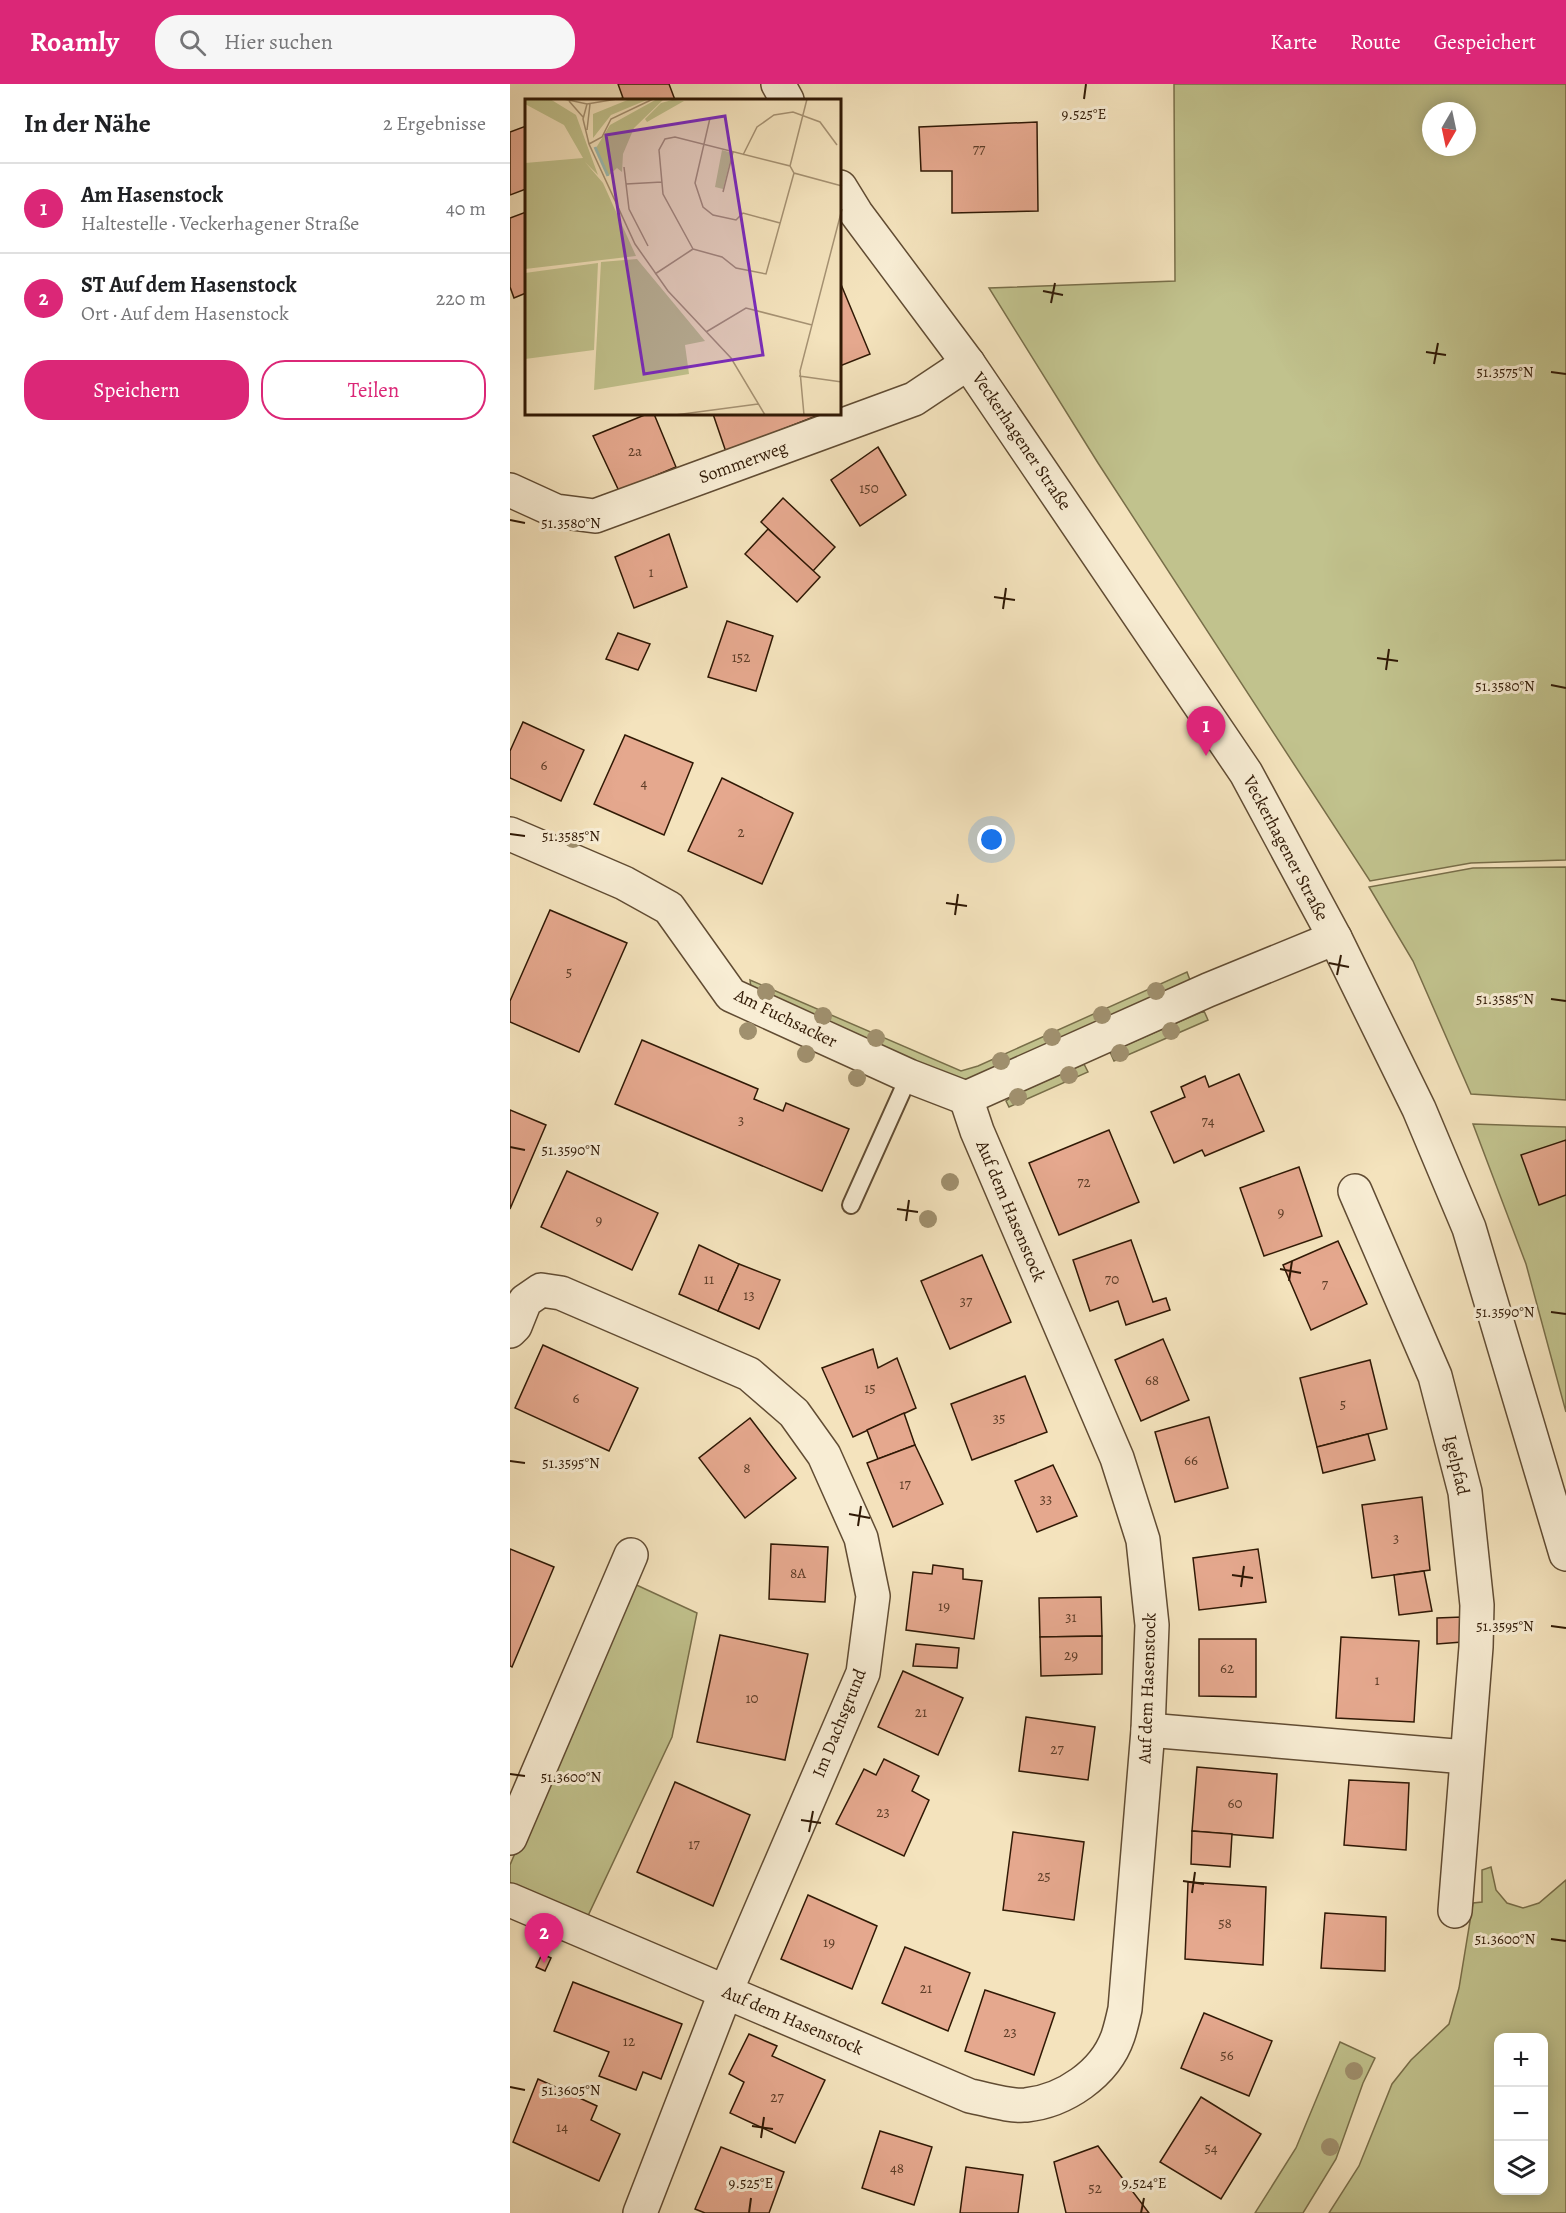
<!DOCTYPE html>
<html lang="de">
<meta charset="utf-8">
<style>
:root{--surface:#fff;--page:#f6f6f6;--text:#202124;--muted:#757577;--line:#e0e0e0;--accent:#db2777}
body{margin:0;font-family:Alegreya,serif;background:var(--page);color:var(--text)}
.controls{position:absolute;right:18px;bottom:18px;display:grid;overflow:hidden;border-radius:12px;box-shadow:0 3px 15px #0003}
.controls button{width:54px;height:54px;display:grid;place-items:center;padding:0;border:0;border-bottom:2px solid var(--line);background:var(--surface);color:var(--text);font:30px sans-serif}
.compass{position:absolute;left:912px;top:18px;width:54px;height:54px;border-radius:50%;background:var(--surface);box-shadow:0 3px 15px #0003;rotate:189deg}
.you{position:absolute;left:482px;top:756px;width:21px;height:21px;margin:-15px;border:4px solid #fff;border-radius:50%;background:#1a73e8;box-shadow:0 0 0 9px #1a73e833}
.badge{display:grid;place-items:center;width:39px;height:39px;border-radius:50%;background:var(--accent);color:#fff;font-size:20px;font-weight:700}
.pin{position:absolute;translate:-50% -50px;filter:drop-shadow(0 2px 3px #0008)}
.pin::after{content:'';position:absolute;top:32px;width:21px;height:18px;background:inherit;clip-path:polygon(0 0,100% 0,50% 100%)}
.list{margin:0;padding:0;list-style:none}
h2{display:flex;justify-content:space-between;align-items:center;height:78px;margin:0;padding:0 24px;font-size:26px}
h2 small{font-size:20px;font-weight:400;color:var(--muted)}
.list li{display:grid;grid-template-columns:39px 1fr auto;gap:18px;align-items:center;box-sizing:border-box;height:90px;padding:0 24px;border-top:2px solid var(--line)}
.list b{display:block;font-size:22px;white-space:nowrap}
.list p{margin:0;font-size:20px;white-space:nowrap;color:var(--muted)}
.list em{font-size:20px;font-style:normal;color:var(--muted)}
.actions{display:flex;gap:12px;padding:18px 24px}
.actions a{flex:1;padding:14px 0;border:2px solid var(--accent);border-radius:24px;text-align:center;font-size:21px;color:var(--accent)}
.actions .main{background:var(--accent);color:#fff}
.icon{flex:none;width:33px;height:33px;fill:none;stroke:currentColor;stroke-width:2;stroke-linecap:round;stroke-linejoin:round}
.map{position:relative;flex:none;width:1056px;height:2129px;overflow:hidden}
header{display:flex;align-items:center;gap:36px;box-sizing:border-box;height:84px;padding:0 30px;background:var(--accent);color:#fff}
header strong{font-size:28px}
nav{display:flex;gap:33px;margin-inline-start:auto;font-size:21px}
.search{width:420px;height:54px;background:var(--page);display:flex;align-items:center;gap:15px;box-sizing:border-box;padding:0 21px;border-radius:24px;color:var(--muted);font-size:22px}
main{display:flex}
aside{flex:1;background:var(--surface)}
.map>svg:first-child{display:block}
.green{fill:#c1c28d;stroke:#786e49;stroke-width:1.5;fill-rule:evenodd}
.building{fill:#e5a88e;stroke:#301905;stroke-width:1.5}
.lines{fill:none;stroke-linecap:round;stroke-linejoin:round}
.service-casing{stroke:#614c33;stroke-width:20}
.minor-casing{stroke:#614c33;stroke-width:36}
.tertiary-casing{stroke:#614c33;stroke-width:36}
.service{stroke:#f8edd4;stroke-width:16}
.minor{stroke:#f8edd4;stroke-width:33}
.tertiary{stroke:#f8edd4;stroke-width:33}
.tree{fill:#a0906e}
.ticks{fill:none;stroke:#301905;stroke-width:2}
.labels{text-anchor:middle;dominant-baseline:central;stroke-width:6;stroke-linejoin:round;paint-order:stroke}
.number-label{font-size:15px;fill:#5d3d27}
.street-label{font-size:18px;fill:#301905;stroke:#f8edd4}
.inset-river{fill:none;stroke:#9cbdb5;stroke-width:3}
.inset-road{fill:none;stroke:#a69273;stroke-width:1.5}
.view{fill:#7b2cbf;fill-opacity:0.15;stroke:#7b2cbf;stroke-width:3}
.inset-edge{fill:none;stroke:#301905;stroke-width:3}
.ticks-label{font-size:15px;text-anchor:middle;fill:#301905;stroke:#f8edd4;stroke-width:6;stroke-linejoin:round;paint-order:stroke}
</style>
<header>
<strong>Roamly</strong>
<div class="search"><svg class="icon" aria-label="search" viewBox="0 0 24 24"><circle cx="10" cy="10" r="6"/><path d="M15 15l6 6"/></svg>Hier suchen</div>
<nav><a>Karte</a><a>Route</a><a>Gespeichert</a></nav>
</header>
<main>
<aside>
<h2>In der Nähe<small>2 Ergebnisse</small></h2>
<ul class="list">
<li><span class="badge">1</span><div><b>Am Hasenstock</b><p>Haltestelle · Veckerhagener Straße</p></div><em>40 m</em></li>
<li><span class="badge">2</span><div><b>ST Auf dem Hasenstock</b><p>Ort · Auf dem Hasenstock</p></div><em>220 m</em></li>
</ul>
<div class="actions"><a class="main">Speichern</a><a>Teilen</a></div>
</aside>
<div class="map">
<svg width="1056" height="2129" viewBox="0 0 1056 2129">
<rect width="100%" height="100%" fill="#f4e3bd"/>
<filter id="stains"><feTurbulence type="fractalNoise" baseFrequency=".00333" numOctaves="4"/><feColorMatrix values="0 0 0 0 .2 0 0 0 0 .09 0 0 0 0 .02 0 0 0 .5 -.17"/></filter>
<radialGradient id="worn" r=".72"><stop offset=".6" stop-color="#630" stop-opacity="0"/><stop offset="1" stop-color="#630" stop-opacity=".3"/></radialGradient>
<g class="green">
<path d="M664,0H1056V776L961,779L860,797L588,379L479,204L665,197ZM921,27H957V63H921Z"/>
<polygon points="1056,783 1056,1016 961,1010 903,877 859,803 963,784"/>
<polygon points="677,888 680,896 458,996 440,993 241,904 240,896 451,987 468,982"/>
<polygon points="694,927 698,936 604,977 600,968"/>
<polygon points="574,980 578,988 499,1023 496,1017 506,1010"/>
<polygon points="963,1040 1056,1043 1056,1328 1016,1180"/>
<polygon points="120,1498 187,1529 162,1653 76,1836 0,1806 0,1781"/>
<path d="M981,1783L986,1806L997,1819L1013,1824L1029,1819L1056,1796V2129H819L849,2082L882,2000L901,1976L939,1940L949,1904L963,1819L972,1818V1786ZM988,1954H1034V2106H988Z"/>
<polygon points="830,1958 865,1974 853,1999 826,2075 793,2129 745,2129 786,2064"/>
</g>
<g class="building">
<polygon points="108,0 159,0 165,16 106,16 113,14"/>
<polygon points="527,38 528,127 442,129 442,87 411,87 409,43"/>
<polygon points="16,42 16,105 0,111 0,48"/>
<polygon points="16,128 16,209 4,214 0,203 0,134"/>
<polygon points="330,198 360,270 330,282"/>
<polygon points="137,330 144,330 166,383 109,407 83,352"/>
<polygon points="203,330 311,330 216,368"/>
<polygon points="368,363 396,411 350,442 321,396"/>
<polygon points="273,414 325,463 303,487 251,438"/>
<polygon points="258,445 310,493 287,518 235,470"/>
<polygon points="159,450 177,503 124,524 105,473"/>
<polygon points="217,537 263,552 246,607 198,593"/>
<polygon points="108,549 140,560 128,586 96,575"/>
<polygon points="13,638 74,666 51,717 0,694 0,667"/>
<polygon points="115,651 183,679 154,751 84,720"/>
<polygon points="212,694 283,729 252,800 178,767"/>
<polygon points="40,826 117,859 69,968 0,938 0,917"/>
<polygon points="132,956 248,1005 244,1015 273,1027 276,1019 339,1045 312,1107 105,1020"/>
<polygon points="729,990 754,1047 695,1072 692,1066 664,1079 641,1028 675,1013 671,1003 695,992 699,1003"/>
<polygon points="0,1026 36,1041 0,1125"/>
<polygon points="599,1046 629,1118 549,1151 519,1079"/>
<polygon points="1056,1056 1056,1111 1029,1121 1011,1071"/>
<polygon points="789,1083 812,1152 754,1172 730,1104"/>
<polygon points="57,1087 148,1129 122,1186 31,1143"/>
<polygon points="621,1156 643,1218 656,1214 660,1226 616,1241 608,1217 580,1227 563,1176"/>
<polygon points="828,1157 857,1220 801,1246 773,1181"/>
<polygon points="189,1161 229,1180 208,1227 169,1210"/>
<polygon points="472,1171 501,1238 440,1265 411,1197"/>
<polygon points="229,1180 270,1196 249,1245 208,1227"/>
<polygon points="653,1255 679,1316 631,1337 605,1276"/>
<polygon points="33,1261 128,1304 99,1367 5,1324"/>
<polygon points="363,1265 368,1284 387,1274 406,1324 343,1353 312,1284"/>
<polygon points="860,1276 877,1345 807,1363 790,1294"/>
<polygon points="515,1292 537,1348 462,1376 441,1320"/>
<polygon points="394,1329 405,1361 368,1375 357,1346"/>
<polygon points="699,1333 718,1404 665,1418 645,1348"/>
<polygon points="240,1334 286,1394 235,1434 189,1374"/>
<polygon points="858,1350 865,1376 813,1389 807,1363"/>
<polygon points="405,1361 433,1420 383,1443 357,1379"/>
<polygon points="543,1381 567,1432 527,1448 505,1397"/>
<polygon points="912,1413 920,1486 862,1494 852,1421"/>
<polygon points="261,1460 318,1463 315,1518 259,1515"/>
<polygon points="0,1465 44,1483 2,1583 0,1582"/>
<polygon points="748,1465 756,1518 689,1526 683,1474"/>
<polygon points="423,1481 453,1485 453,1495 472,1497 464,1555 396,1546 403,1488 422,1490"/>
<polygon points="914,1487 922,1527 889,1531 884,1491"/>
<polygon points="591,1513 592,1552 530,1553 529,1514"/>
<polygon points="952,1533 952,1558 927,1560 927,1534"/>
<polygon points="210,1551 298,1570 275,1676 187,1658"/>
<polygon points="592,1552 592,1590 531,1592 530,1553"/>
<polygon points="831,1553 909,1557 904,1638 826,1634"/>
<polygon points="689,1555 746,1555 746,1613 689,1612"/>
<polygon points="406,1560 449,1564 447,1584 403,1582"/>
<polygon points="393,1587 453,1614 428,1671 368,1643"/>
<polygon points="516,1633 585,1643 578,1696 509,1687"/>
<polygon points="374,1675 409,1692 402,1707 419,1716 394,1772 326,1740 354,1685 366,1691"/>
<polygon points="687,1683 767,1690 763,1754 682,1747"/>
<polygon points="839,1696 899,1699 896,1766 834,1761"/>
<polygon points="165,1698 240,1731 203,1822 127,1788"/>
<polygon points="682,1747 722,1750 720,1783 681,1780"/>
<polygon points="503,1748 574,1758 564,1836 493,1826"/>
<polygon points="678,1798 756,1803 753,1881 675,1875"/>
<polygon points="298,1811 367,1842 342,1905 271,1875"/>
<polygon points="815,1829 876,1833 875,1887 811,1884"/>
<polygon points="395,1863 460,1889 438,1947 372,1919"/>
<polygon points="32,1870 41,1874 35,1887 26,1883"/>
<polygon points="63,1898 172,1940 151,1995 133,1988 126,2006 89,1992 99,1968 44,1947"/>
<polygon points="475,1906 545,1929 524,1991 455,1967"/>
<polygon points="694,1929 762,1957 739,2012 671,1984"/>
<polygon points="239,1950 267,1962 262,1972 315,1996 285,2059 220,2029 234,1998 219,1990"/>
<polygon points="28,1995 87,2022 81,2036 110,2050 89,2097 3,2058"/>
<polygon points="691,2013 751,2050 711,2115 650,2078"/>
<polygon points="370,2047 422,2063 404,2121 352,2104"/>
<polygon points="588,2062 639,2129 556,2129 544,2078"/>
<polygon points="211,2063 274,2088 259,2129 195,2129 185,2125"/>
<polygon points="456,2083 513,2091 508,2129 450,2129"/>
</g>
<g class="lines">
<g class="service-casing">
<polyline id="service" points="341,1121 399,992"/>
</g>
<g class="minor-casing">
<g id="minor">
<polyline points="0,406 46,427 85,432 404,315 458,279"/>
<polyline points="0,750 114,799 159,824 221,911 399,992 456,1014"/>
<polyline points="456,1014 698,906 825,854"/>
<polyline points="845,1107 925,1292 955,1408 967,1521 966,1563 945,1827"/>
<polyline points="0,1247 5,1242 15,1217 31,1206 51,1209 239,1290 284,1329 314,1371 351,1454 363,1512 353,1589 216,1907 130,2129"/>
<polyline points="638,1646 956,1673"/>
<polyline points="0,1754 121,1471"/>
<path d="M0,1816L460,2012C476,2015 501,2023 516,2021C554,2017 595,1990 608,1952C611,1943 613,1934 615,1925L638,1646L642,1541L633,1456L607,1374L467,1047L456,1014"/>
</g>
</g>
<g class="tertiary-casing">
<g id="tertiary">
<polyline points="268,0 277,16"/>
<polyline points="330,103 346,129 458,279 736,689 825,854 909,1025 959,1144 1056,1470"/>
</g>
</g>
<use href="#service" class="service"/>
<use href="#minor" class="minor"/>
<use href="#tertiary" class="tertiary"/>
</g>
<g class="tree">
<circle cx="63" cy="755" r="9"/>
<circle cx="646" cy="907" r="9"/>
<circle cx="256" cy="908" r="9"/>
<circle cx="592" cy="931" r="9"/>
<circle cx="313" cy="932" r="9"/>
<circle cx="238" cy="947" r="9"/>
<circle cx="661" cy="947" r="9"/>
<circle cx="542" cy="953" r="9"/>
<circle cx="366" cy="954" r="9"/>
<circle cx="610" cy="969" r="9"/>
<circle cx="296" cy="970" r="9"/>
<circle cx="491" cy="977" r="9"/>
<circle cx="559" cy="991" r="9"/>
<circle cx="347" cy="994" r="9"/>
<circle cx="508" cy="1013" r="9"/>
<circle cx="440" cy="1098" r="9"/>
<circle cx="418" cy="1135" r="9"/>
<circle cx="844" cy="1987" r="9"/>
<circle cx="820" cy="2063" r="9"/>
</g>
<path class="ticks" d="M574,15L576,0M533,207L553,211M541,219L545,199M916,268L936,271M924,280L928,259M1041,288L1056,290M0,436L15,439M484,513L505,516M493,525L496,504M867,574L888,577M876,586L879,565M1041,601L1056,604M0,750L15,752M436,819L457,822M445,831L448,810M819,879L839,883M827,891L831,871M1041,915L1056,917M0,1063L15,1066M387,1125L408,1128M396,1137L399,1116M770,1185L791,1189M779,1197L782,1177M1041,1228L1056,1230M0,1377L15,1379M339,1430L360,1434M348,1442L351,1422M722,1491L743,1494M731,1503L734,1482M1041,1542L1056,1544M0,1690L15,1692M291,1736L311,1739M299,1748L303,1727M673,1797L694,1800M682,1809L685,1788M1041,1855L1056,1857M0,2003L15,2006M242,2042L263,2045M251,2054L254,2033M239,2129L241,2114M631,2129L634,2114"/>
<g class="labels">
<g class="number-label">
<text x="469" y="65">77</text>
<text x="125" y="367">2a</text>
<text x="359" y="404">150</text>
<text x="141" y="488">1</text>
<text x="231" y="573">152</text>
<text x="34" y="681">6</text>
<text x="134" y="699">4</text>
<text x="231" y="748">2</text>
<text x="59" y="888">5</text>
<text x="231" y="1036">3</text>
<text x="698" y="1037">74</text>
<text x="574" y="1098">72</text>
<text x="771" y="1128">9</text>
<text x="89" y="1136">9</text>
<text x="199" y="1195">11</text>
<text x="602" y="1195">70</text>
<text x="815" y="1200">7</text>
<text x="239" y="1211">13</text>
<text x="456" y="1217">37</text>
<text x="642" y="1296">68</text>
<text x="360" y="1304">15</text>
<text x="66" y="1314">6</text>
<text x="833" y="1320">5</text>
<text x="489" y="1334">35</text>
<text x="681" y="1376">66</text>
<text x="237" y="1384">8</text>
<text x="395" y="1400">17</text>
<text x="536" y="1415">33</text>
<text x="886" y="1454">3</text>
<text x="288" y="1489">8A</text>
<text x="434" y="1522">19</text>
<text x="561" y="1533">31</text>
<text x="561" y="1571">29</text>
<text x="717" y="1584">62</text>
<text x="867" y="1596">1</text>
<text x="242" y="1614">10</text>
<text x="411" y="1628">21</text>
<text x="547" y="1665">27</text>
<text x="725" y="1719">60</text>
<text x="373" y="1728">23</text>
<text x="184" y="1760">17</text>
<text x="534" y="1792">25</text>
<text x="715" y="1839">58</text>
<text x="319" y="1858">19</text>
<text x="416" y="1904">21</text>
<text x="500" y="1948">23</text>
<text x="119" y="1957">12</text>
<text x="717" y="1971">56</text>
<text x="267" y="2013">27</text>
<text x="52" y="2043">14</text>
<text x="701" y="2064">54</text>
<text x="387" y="2084">48</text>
<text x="585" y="2104">52</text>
</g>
<g class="street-label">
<text transform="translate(512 357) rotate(56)">Veckerhagener Straße</text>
<text transform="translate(233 378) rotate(-20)">Sommerweg</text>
<text transform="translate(776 764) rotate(62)">Veckerhagener Straße</text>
<text transform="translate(276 934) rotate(26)">Am Fuchsacker</text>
<text transform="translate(501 1127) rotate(67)">Auf dem Hasenstock</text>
<text transform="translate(947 1381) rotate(77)">Igelpfad</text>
<text transform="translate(637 1604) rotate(-88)">Auf dem Hasenstock</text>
<text transform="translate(329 1639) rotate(-68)">Im Dachsgrund</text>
<text transform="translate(283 1936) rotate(23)">Auf dem Hasenstock</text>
</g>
</g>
<g transform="translate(15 15)">
<rect width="316" height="316" fill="#f4e3bd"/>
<path d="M0,0H25L51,16L73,76L60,63L78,84L111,157L0,170V64L58,59L39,26L0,5ZM105,0H124L86,16L68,39V15ZM132,0H139L109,29L98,55L97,73L92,69L83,77L71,49L85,26ZM147,1L159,2L122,23L120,20L136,4ZM197,51L207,54L198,90L190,88ZM112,160L180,242L160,246L164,275L69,291L76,163ZM73,164L69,251L0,260V174Z" fill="#c1c28d"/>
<path class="inset-river" d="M70,48L83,77"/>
<path class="inset-road" d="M39,0L62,5L92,0M44,2L58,18M62,5L58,20L64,45L110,145L143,192L206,259L240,316M185,19L170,84L178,108L188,116L211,121L218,114L255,124M62,31L65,5M64,45L77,38L86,20L128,0M218,56L232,28L249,16L268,13L295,23L312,46M265,67L282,0M99,68L104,110L123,147M101,85L137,83M198,93L208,53M168,150L138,95L134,51L140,40L150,38L265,67L269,74L317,87M168,150L197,158L211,169L241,175L269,74M130,175L168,150M181,233L221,209L287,226M274,277L317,283M150,316L233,305M279,316L275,272L317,110"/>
<path class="view" d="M200,17L238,256L119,275L81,36Z"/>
<rect width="316" height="316" class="inset-edge"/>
</g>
<g class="ticks-label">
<text x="574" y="35">9.525°E</text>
<text x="995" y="293">51.3575°N</text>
<text x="61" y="444">51.3580°N</text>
<text x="995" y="607">51.3580°N</text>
<text x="61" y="757">51.3585°N</text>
<text x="995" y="920">51.3585°N</text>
<text x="61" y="1071">51.3590°N</text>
<text x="995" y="1233">51.3590°N</text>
<text x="61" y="1384">51.3595°N</text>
<text x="995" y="1547">51.3595°N</text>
<text x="61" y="1698">51.3600°N</text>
<text x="995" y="1860">51.3600°N</text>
<text x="61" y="2011">51.3605°N</text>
<text x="241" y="2104">9.525°E</text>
<text x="634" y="2104">9.524°E</text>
</g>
<rect width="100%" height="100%" filter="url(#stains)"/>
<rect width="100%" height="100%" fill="url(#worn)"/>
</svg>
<div class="controls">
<button>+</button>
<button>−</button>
<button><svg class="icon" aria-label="layers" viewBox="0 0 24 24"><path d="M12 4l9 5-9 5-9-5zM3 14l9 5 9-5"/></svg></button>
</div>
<svg class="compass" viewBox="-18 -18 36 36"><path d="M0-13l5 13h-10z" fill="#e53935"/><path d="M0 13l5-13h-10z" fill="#757577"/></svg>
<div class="you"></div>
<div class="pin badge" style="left:696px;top:672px">1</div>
<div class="pin badge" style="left:34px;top:1879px">2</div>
</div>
</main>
